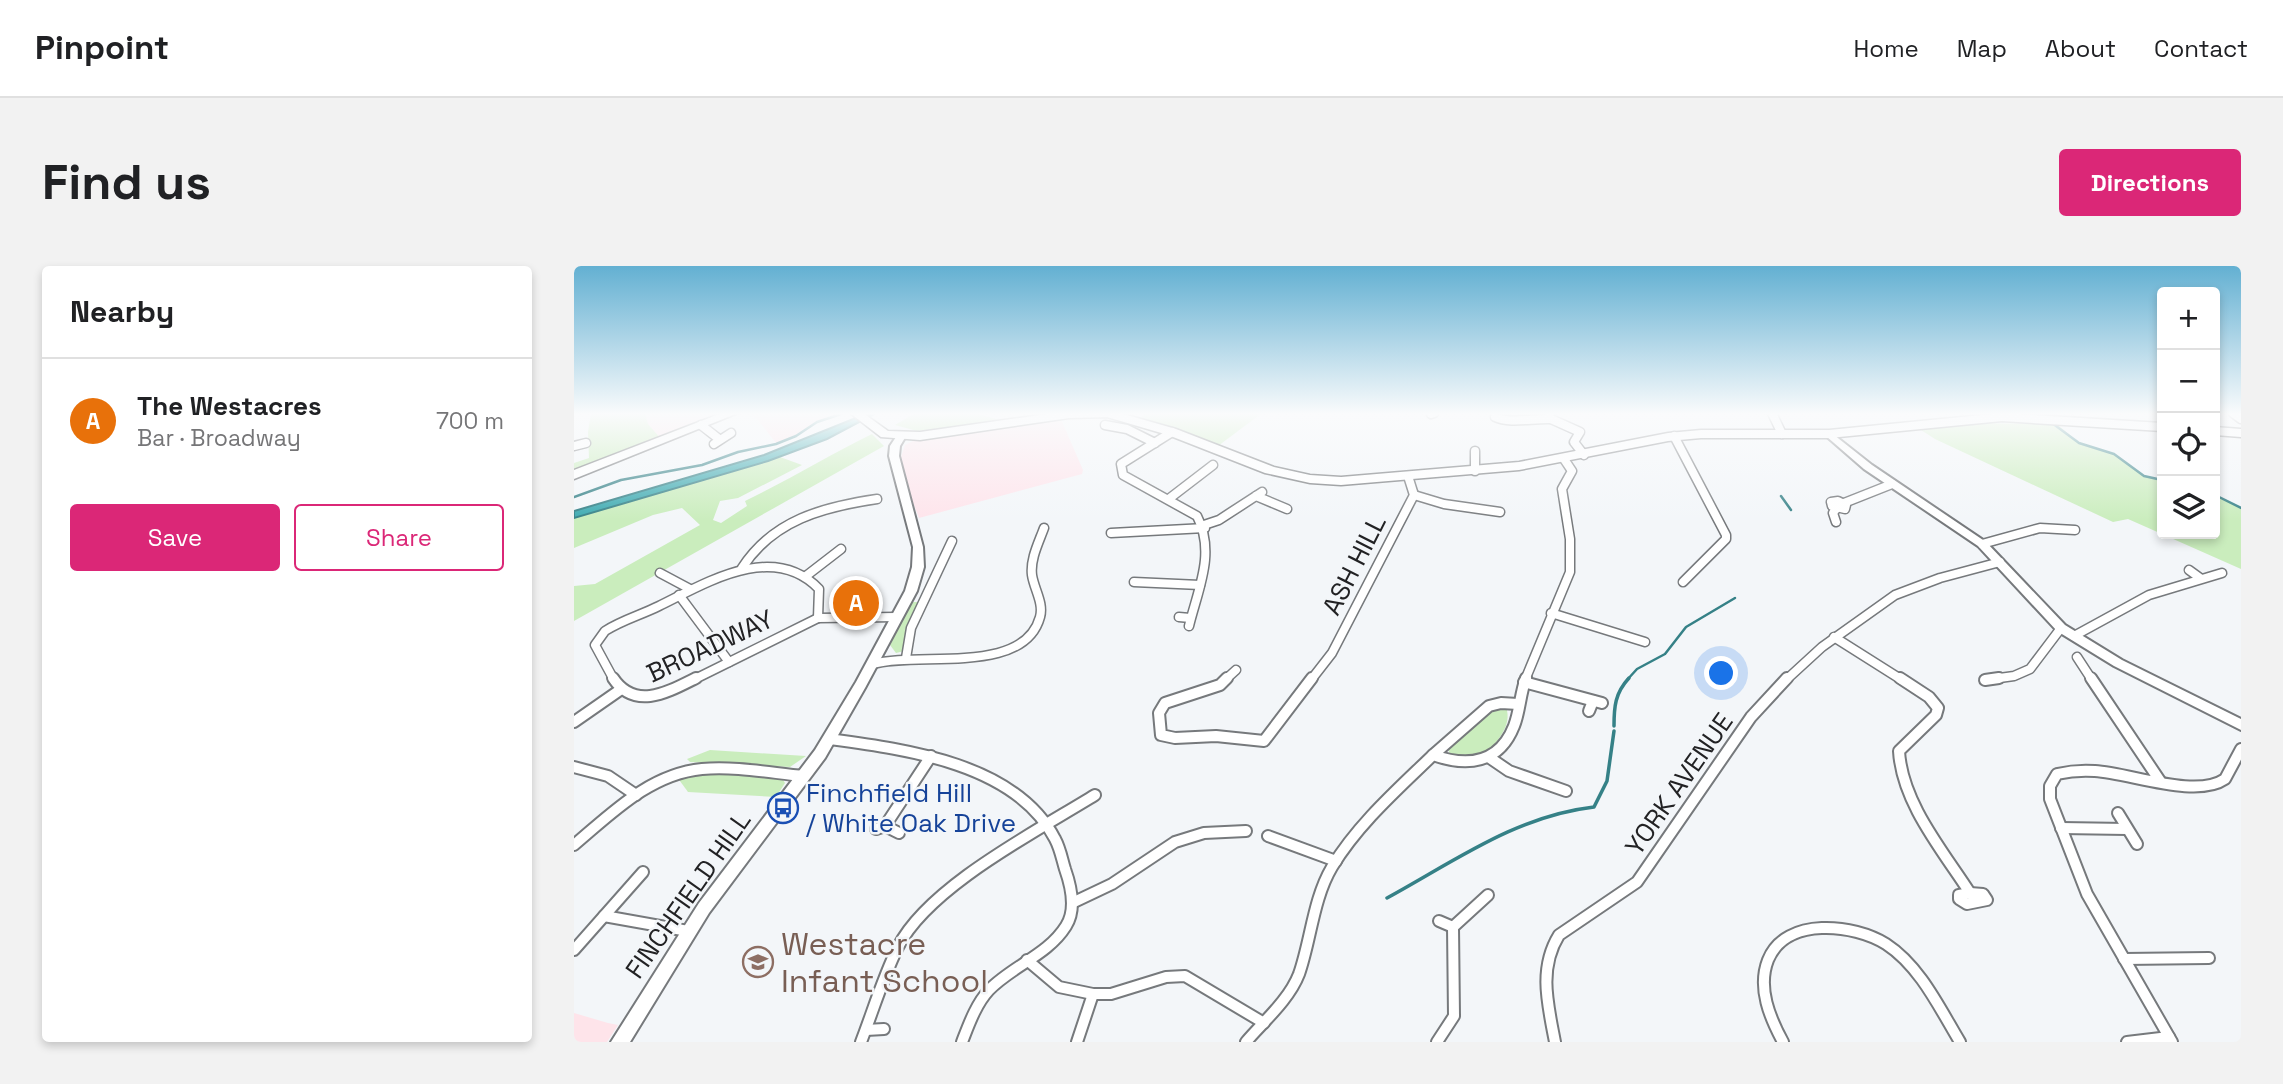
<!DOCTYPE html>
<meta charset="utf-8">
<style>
:root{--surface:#fff;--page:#f2f2f2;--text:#202124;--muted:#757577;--line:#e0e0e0;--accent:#db2777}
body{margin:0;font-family:"Space Grotesk",sans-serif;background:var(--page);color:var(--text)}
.controls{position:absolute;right:21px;top:21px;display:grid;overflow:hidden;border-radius:7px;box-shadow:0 4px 10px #0003}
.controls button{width:63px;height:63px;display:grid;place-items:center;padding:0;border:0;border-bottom:2px solid var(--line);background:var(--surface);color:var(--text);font:35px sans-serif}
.you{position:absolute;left:1148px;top:408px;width:24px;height:24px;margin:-18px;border:5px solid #fff;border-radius:50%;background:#1a73e8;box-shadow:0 0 0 10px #1a73e833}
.badge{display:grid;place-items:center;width:46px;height:46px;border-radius:50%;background:var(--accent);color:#fff;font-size:23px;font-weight:700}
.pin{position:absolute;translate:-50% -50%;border:4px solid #fff;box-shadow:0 2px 7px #0006}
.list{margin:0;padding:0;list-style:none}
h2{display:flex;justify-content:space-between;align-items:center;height:91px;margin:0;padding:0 28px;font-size:30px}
h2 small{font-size:23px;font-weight:400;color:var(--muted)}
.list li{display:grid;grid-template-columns:46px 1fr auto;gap:21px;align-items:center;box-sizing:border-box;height:126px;padding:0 28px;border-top:2px solid var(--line)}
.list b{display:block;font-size:26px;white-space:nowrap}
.list p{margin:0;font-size:23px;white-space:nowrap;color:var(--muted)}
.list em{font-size:23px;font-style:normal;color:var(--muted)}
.actions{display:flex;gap:14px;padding:21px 28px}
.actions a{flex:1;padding:16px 0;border:2px solid var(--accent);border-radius:7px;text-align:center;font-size:24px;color:var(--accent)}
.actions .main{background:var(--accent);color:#fff}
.icon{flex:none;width:38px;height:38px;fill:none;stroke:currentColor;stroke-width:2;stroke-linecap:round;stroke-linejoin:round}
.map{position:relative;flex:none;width:1667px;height:776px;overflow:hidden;border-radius:7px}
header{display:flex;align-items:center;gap:42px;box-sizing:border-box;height:98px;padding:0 35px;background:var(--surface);border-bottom:2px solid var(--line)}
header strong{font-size:33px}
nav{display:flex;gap:38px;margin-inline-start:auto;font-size:24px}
.intro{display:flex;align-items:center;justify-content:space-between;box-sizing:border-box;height:168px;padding:0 42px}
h1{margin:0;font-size:49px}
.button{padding:18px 32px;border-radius:7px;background:var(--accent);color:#fff;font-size:24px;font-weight:700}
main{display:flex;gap:42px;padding:0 42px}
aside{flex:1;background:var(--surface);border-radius:7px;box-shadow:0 4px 10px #0003}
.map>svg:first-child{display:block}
.commercial{fill:#fee4ea}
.medical{fill:#fee4eb}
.green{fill:#caedbd}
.water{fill:#3daab1;stroke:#358187;stroke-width:2}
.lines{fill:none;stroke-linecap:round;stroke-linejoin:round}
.stream-far1{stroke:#358187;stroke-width:2.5}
.stream{stroke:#358187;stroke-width:3.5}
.street-far1-casing{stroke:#76797c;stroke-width:11}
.street-casing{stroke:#76797c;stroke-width:14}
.secondary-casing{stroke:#76797c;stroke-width:4}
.highway-casing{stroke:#76797c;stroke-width:3}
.street-far1{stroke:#fff;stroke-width:8}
.street{stroke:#fff;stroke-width:10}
.secondary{fill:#fff;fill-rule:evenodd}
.highway{fill:#fff;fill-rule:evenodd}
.labels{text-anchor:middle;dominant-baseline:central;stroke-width:5;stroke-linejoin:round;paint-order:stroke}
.street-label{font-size:26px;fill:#222224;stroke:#f3f6f9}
.transit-label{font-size:26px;fill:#164399;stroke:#f3f6f9;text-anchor:start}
.near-education-label{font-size:32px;fill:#785e54;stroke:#f3f6f9;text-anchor:start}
</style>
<header>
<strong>Pinpoint</strong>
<nav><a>Home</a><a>Map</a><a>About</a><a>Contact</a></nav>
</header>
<div class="intro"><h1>Find us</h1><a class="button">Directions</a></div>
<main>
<aside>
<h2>Nearby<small></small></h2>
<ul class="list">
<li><span class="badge" style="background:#e8710a">A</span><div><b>The Westacres</b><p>Bar · Broadway</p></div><em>700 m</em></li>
</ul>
<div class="actions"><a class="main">Save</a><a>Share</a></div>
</aside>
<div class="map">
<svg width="1667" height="776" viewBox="0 0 1667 776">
<rect width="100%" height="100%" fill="#f3f6f9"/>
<g class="commercial">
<polygon points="71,147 151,147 88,174 74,158"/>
<polygon points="172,147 256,147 252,149 256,152 241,156 221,170 202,177 184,154"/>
<polygon points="0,747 34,757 44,759 33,776 0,776"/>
</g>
<polygon class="medical" points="486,151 509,204 508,208 345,252 331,216 326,194 331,179 339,175 410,165"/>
<g class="green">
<polygon points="17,147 71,147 74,158 88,174 0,209 0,197 15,192 14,166"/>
<polygon points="341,147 401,147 429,155 343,165 321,159"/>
<polygon points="574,147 688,147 644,180 565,152"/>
<polygon points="1378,157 1483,158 1505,177 1540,188 1570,210 1588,214 1588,268 1641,268 1641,229 1667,242 1667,303 1554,253 1539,256 1361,173 1347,164"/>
<path d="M298,168L310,180L0,355V320L21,318L126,259L108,242L79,249L0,282V252L206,191L228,199L164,232L146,235L139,254L147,257L173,240L171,235C215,214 255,189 298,168Z"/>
<polygon points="335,336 346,336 331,371 330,385 322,387 316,379 319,366"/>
<path d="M932,441C939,460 922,477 910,490L877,491L874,483L915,443Z"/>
<polygon points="136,484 232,490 216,501 116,496 113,493"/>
<polygon points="126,507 208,512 211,517 202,531 114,526 103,511"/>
</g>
<polygon class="water" points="294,147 302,147 253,173 194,195 0,252 0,245 190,189"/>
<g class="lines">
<g class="stream-far1">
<polyline points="1478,157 1505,177 1540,188 1570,210 1588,214"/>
<polyline points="1641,229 1667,242"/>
<polyline points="1207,230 1217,244"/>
<polyline points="0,231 47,214 128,199 164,186 202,178 222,170 243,156 270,147"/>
<polyline points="1053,414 1063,403 1091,388 1112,361 1161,332"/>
</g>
<g class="stream">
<path d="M1040,460C1040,441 1041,427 1055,412"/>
<path d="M813,632C881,595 942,550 1020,541L1033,515L1040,465"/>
</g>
<g class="street-far1-casing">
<g id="street-far1">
<polyline points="974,147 977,153 1006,166 1000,176 1010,189"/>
<polyline points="1198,147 1208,168"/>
<polyline points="1659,147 1667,153"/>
<polyline points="857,148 860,147"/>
<path d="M921,151C936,158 959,152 977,153"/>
<polyline points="127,159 145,173"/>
<polyline points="531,159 553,163 581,177"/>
<path d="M598,166L547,198L549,209L623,250C642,287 624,323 615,360"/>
<polyline points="1100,170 1152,269 1152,273 1109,316"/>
<polyline points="140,178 157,167"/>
<polyline points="0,180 12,177"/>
<polyline points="901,185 901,205"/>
<polyline points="840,229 870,238 926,246"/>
<polyline points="682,230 713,243"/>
<polyline points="596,232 639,199"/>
<polygon points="1264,235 1272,239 1271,243 1258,240 1257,236"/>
<polyline points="1270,237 1318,218"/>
<polyline points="1262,243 1259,247 1262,256"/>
<polyline points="630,259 645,254 688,226"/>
<polyline points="537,267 631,262"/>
<polyline points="1408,278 1466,262 1501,264"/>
<path d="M168,302C199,254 249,241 303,233"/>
<polyline points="1615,304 1626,312"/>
<polyline points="86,307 116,323"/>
<polyline points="232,310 267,283"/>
<polyline points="560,316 626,319"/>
<polyline points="105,329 155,396"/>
<polyline points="977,347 1071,376"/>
<polyline points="605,351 616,352"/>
<polyline points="244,352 323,351"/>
<polyline points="1500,370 1575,329 1648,307"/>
<polyline points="1260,371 1328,414"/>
<polyline points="1503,391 1518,414"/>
<polyline points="332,392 337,362 378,275"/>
<path d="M299,398C345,385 450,410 466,351C470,337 460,323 458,309C456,293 465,276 470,262"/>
<path d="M40,414L21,379L31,365C48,354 67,349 85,340C132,317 199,275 245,323L244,352"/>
<polyline points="119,414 244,352"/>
<polyline points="651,414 662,404"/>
<polyline points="737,414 758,387 840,229 834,210"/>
<polyline points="951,414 996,306 996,273 988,223 998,205 990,193"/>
<polyline points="1212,414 1248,381 1321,329 1366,312 1426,296"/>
<polyline points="1411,414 1440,410 1456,403 1487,362"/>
</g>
</g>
<g class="street-casing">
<g id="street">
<path d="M39,412C61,445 94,426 122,412"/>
<polyline points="653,412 646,419 591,437 585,447 587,469 601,472 642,470 690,475 738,412"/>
<path d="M1326,412L1355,431L1364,442L1362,449L1325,485C1328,537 1369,585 1396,627"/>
<polyline points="1517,412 1586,515"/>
<polyline points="1411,414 1425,412"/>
<polyline points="950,416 1028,437"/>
<polyline points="1015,445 1019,435"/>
<polyline points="0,456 46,424"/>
<path d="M255,473C330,483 442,497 481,573C486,582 488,593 491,603C497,620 503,643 492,660C474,689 438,700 415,724C402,738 395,758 388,776"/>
<polyline points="859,489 915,440 927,437 944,438"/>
<polyline points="916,492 935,505 992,525"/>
<polyline points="0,501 34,510 62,529"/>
<polyline points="1544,547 1563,578"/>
<polyline points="311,560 357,490"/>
<polyline points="1487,562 1553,563"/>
<polyline points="302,563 311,560 325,567"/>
<polyline points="694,570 762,595"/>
<path d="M0,579C38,547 76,508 128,503C161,500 197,507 230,510"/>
<polygon points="1396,627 1409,628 1413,634 1393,638 1385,633 1385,629"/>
<polyline points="498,637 538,618 601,576 630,567 672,565"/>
<polyline points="30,650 114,665"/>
<polyline points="865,655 879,661"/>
<polyline points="0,684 69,606"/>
<polyline points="1550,693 1635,692"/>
<polyline points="453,694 485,721 519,728 537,728 592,711 611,710 690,757"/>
<polyline points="292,764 310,763"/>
<path d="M287,776C299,745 309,711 324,681C354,621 463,565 521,529"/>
<polyline points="503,776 519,728"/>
<path d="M672,776C689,756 715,734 725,708C737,674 739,633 758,601C784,558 824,523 859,489C893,501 925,498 940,460C946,445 946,428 952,412"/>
<polyline points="863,776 880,750 879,661 914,629"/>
<path d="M981,776C974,739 964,703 985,669L1063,616L1177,451L1213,412"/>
<path d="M1209,776C1196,752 1183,722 1194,694C1212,650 1280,658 1312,678C1346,700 1366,743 1386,776"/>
<polyline points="1553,776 1595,771"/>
<path d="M1598,776L1513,628L1476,533V520L1483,508C1496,505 1508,504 1521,505C1556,507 1622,533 1651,513L1667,483"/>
</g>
</g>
<g class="secondary-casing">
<g id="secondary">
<polygon points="1255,165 1298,199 1412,276 1491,359 1548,394 1667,453 1667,464 1540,400 1483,365 1404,280 1290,203 1252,170 1252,166"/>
<polygon points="327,167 332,170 326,180 325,190 349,281 350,301 343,325 291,422 251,492 135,647 56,776 37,776 125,637 241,484 282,416 331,325 338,301 339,281 315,190 316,180 324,168"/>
</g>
</g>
<g class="highway-casing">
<g id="highway">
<polygon points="148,147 164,147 0,213 0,204"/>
<polygon points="276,147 289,147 314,165 346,166 480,147 546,147 602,163 700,201 736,209 767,211 945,196 1094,167 1127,164 1255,164 1428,147 1588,157 1588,165 1428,155 1255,172 1127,172 1094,175 945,204 767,219 736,217 691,207 594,169 533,151 495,152 346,174 307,171"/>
<polygon points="1641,161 1667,163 1667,171 1641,169"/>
</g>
</g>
<use href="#street-far1" class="street-far1"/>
<use href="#street" class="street"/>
<use href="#secondary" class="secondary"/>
<use href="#highway" class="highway"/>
</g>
<linearGradient id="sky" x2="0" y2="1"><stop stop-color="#63b0d2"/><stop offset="0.58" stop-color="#fafbfc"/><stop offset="1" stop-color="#fafbfc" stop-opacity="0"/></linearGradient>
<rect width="1667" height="255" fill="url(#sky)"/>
<defs>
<g id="bus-ring" transform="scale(1.575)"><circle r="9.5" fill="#f3f6f9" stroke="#1a4fb4" stroke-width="1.5"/><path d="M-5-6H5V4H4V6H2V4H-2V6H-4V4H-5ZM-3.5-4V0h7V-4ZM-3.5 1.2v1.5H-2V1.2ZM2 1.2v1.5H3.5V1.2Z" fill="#1a4fb4"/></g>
<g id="school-ring" transform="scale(1.575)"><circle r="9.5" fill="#f3f6f9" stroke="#8d6e63" stroke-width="1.5"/><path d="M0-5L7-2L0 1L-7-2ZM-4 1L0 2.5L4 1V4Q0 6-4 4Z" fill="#8d6e63"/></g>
</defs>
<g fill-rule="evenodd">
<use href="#bus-ring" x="209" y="542"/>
<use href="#school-ring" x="184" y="696"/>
</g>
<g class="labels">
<g class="street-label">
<text transform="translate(780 299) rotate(-63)">ASH HILL</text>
<text transform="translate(136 380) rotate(-25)">BROADWAY</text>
<text transform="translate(1105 518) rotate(-55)">YORK AVENUE</text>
<text transform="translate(114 629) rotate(-55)">FINCHFIELD HILL</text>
</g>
<g class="transit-label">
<text x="232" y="527">Finchfield Hill<tspan x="232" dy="30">/ White Oak Drive</tspan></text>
</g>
<g class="near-education-label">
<text x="207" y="678">Westacre<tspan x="207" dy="37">Infant School</tspan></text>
</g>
</g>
</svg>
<div class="controls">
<button>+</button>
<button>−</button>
<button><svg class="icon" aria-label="locate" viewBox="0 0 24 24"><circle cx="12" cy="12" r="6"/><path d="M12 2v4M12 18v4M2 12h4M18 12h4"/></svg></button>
<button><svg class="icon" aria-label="layers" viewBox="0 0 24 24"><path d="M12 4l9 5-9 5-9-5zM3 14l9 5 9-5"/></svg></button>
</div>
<div class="you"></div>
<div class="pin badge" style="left:282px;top:337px;background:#e8710a">A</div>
</div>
</main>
